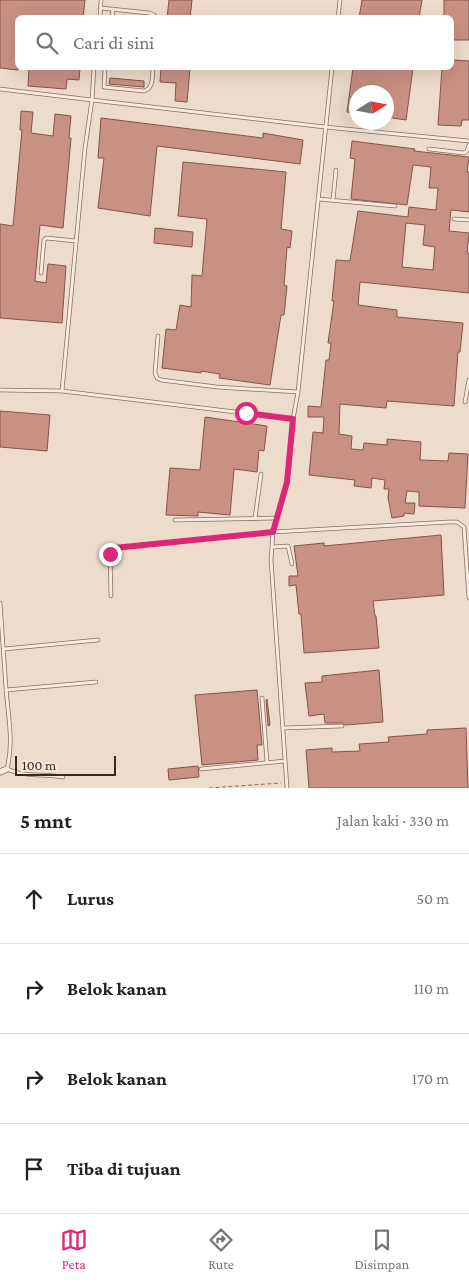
<!DOCTYPE html>
<html lang="id">
<meta charset="utf-8">
<style>
:root{--surface:#fff;--page:#f6f6f6;--text:#222;--muted:#767676;--line:#e0e0e0;--accent:#db2777}
body{margin:0;font-family:"Crimson Pro",serif;background:var(--page);color:var(--text)}
.compass{position:absolute;left:349px;top:85px;width:45px;height:45px;border-radius:50%;background:var(--surface);box-shadow:0 5px 20px #0002;rotate:79deg}
.scale{position:absolute;left:15px;bottom:12px;width:101px;box-sizing:border-box;padding-left:5px;border:2px solid #3a2922;border-top:0;font-size:14px;line-height:18px;white-space:nowrap;color:#3a2922;-webkit-text-stroke:4px #f4e7da;paint-order:stroke}
.stop{position:absolute;width:15px;height:15px;margin:-11px;border:4px solid #db2777;border-radius:50%;background:#fff}
.stop.end{background:#db2777;border-color:#fff;box-shadow:0 1px 5px #0008}
.list{margin:0;padding:0;list-style:none}
h2{display:flex;justify-content:space-between;align-items:center;height:65px;margin:0;padding:0 20px;font-size:21px}
h2 small{font-size:16px;font-weight:400;color:var(--muted)}
.list li{display:grid;grid-template-columns:32px 1fr auto;gap:15px;align-items:center;box-sizing:border-box;height:90px;padding:0 20px;border-top:1px solid var(--line)}
.list b{display:block;font-size:19px;white-space:nowrap}
.list em{font-size:16px;font-style:normal;color:var(--muted)}
.icon{flex:none;width:28px;height:28px;fill:none;stroke:currentColor;stroke-width:2;stroke-linecap:round;stroke-linejoin:round}
.map{position:relative;flex:none;width:469px;height:788px;overflow:hidden}
.search{position:absolute;background:var(--surface);box-shadow:0 5px 20px #0002;left:15px;right:15px;top:15px;height:55px;display:flex;align-items:center;gap:12px;box-sizing:border-box;padding:0 18px;border-radius:8px;color:var(--muted);font-size:19px}
.sheet{height:425px;background:var(--surface)}
nav{display:flex;justify-content:space-around;align-items:center;box-sizing:border-box;height:70px;border-top:1px solid var(--line);background:var(--surface);font-size:14px;color:var(--muted)}
nav a{display:grid;justify-items:center;gap:2px}
nav .on{color:var(--accent)}
.map>svg:first-child{display:block}
.building{fill:#c89183;stroke:#875247;fill-rule:evenodd}
.lines{fill:none;stroke-linecap:round;stroke-linejoin:round}
.service-casing{stroke:#896d60;stroke-width:4.5}
.minor-casing{stroke:#896d60;stroke-width:7}
.path{stroke:#896d60;stroke-width:1;stroke-dasharray:4 2.5;stroke-linecap:butt}
.service{stroke:#f8eade;stroke-width:3}
.minor{stroke:#f8eade;stroke-width:5.5}
.route{stroke:#db2777;stroke-width:6}
</style>
<div class="map">
<svg width="469" height="788" viewBox="0 0 469 788">
<rect width="100%" height="100%" fill="#eddbcb"/>
<g class="building">
<polygon points="0,0 85,0 83,18 18,18 18,70 0,68"/>
<polygon points="169,0 192,0 190,18 167,18"/>
<polygon points="362,0 422,0 419,18 359,18"/>
<polygon points="444,0 469,0 469,40 452,40 452,18 444,18"/>
<polygon points="452,60 469,61 469,120 462,120 461,126 438,125 442,68 452,68"/>
<polygon points="29,68 80,68 79,80 67,79 66,89 28,86"/>
<polygon points="161,68 190,68 187,102 175,101 176,83 160,82"/>
<polygon points="353,68 413,68 406,120 386,117 386,92 356,92 356,113 347,112"/>
<polygon points="110,78 144,81 144,87 109,84"/>
<polygon points="21,111 33,112 31,133 53,136 55,114 71,116 69,138 71,138 63,228 40,225 35,281 46,283 48,264 66,266 62,323 0,318 0,224 13,226 22,130 20,130"/>
<polygon points="101,118 263,138 263,133 303,140 300,164 157,146 150,216 98,208 104,158 98,158"/>
<path d="M352,141L415,149L414,151L469,157L467,172H469V212L451,210L449,231L469,233L467,253H469V293L360,282L358,305L397,310V317L463,323L460,352H458L454,406L387,401L386,408L340,404L339,434L352,436L351,449L363,450L364,443L387,445V439L421,442L420,460L448,461L449,453L468,454L465,508L419,506V492L407,491L405,503H415L414,514L404,513V516L392,518L388,498L389,489H384L385,480L372,478L371,488L354,486L355,480L309,475L313,432L323,433L324,417H308V406L321,407L326,360H329L331,343H328L334,301H332L336,260L350,261L358,211L408,217L409,207L436,210L438,188H429L431,167L413,165L407,205L351,199L355,159L350,158ZM406,223L425,225L423,245L435,247L433,270L402,267Z"/>
<polygon points="183,162 286,172 281,229 292,231 290,248 287,247 284,285 287,286 284,315 281,315 270,385 219,378 220,374 201,371 201,373 162,368 166,329 176,330 180,305 191,307 192,275 202,276 205,242 207,219 178,216"/>
<polygon points="155,228 193,232 192,247 154,243"/>
<polygon points="0,411 50,415 47,451 0,447"/>
<polygon points="205,417 267,426 264,451 259,450 257,472 234,469 230,515 198,512 198,516 166,515 170,468 200,470"/>
<polygon points="441,535 444,595 373,601 375,616 376,616 379,648 304,653 301,614 299,614 296,585 289,586 289,576 298,576 294,546 324,543 324,546"/>
<polygon points="379,670 383,722 345,725 342,723 325,723 324,714 309,716 305,683 322,682 322,676"/>
<polygon points="257,690 262,745 257,745 258,760 202,765 195,695"/>
<polygon points="267,699 270,725 268,726 266,700"/>
<polygon points="466,728 468,788 309,788 306,750 332,748 332,752 360,751 359,744 389,742 388,737 427,734 427,730"/>
<polygon points="198,766 199,777 169,780 168,769"/>
</g>
<g class="lines">
<g class="service-casing">
<g id="service">
<polyline points="101,8 149,13 154,15 156,18"/>
<polyline points="100,18 101,0"/>
<polyline points="112,18 113,9"/>
<polyline points="338,18 340,0"/>
<path d="M105,68L104,87L144,91C154,88 152,77 153,68"/>
<polyline points="0,89 92,100 94,68"/>
<polyline points="429,149 464,153 467,151 469,145"/>
<polyline points="318,199 395,206"/>
<polyline points="333,200 336,170"/>
<polyline points="454,219 469,220"/>
<polyline points="41,273 44,240 46,238 76,241"/>
<polyline points="158,336 155,373 157,378 161,380 217,387 298,392"/>
<polyline points="0,390 62,391"/>
<polyline points="465,402 469,380"/>
<polyline points="293,419 62,391 85,148 92,100 325,127 469,141"/>
<polyline points="255,518 261,474"/>
<polyline points="175,520 277,518"/>
<polyline points="272,547 288,546 292,564"/>
<polyline points="111,596 110,554 114,548 273,532 449,522 457,522 464,527 469,598"/>
<path d="M0,603C2,631 4,660 6,688C8,716 14,741 7,769C24,777 45,774 63,777"/>
<polyline points="4,649 98,640"/>
<polyline points="6,690 96,682"/>
<polyline points="262,698 267,762"/>
<polyline points="283,728 342,726"/>
<polyline points="201,769 285,761"/>
<polyline points="287,788 271,560 273,532 287,482 293,419 298,392 332,68"/>
</g>
</g>
<g class="minor-casing">
<polyline id="minor" points="0,772 7,769"/>
</g>
<polyline class="path" points="209,788 281,783"/>
<use href="#service" class="service"/>
<use href="#minor" class="minor"/>
</g>
<g class="lines">
<polyline class="route" points="110,554 114,548 273,532 287,482 293,419 246,413"/>
</g>
</svg>
<svg class="compass" viewBox="-18 -18 36 36"><path d="M0-13l5 13h-10z" fill="#e53935"/><path d="M0 13l5-13h-10z" fill="#767676"/></svg>
<div class="scale">100 m</div>
<div class="stop" style="left:246px;top:413px"></div>
<div class="stop end" style="left:110px;top:554px"></div>
<div class="search"><svg class="icon" aria-label="search" viewBox="0 0 24 24"><circle cx="10" cy="10" r="6"/><path d="M15 15l6 6"/></svg>Cari di sini</div>
</div>
<section class="sheet">
<h2>5 mnt<small>Jalan kaki · 330 m</small></h2>
<ul class="list">
<li><svg class="icon" aria-label="ahead" viewBox="0 0 24 24"><path d="M12 20V5M6 11l6-6 6 6"/></svg><div><b>Lurus</b></div><em>50 m</em></li>
<li><svg class="icon" aria-label="right" viewBox="0 0 24 24"><path d="M7 20v-9h11M14 6l5 5-5 5"/></svg><div><b>Belok kanan</b></div><em>110 m</em></li>
<li><svg class="icon" aria-label="right" viewBox="0 0 24 24"><path d="M7 20v-9h11M14 6l5 5-5 5"/></svg><div><b>Belok kanan</b></div><em>170 m</em></li>
<li><svg class="icon" aria-label="arrive" viewBox="0 0 24 24"><path d="M6 21V4h12l-3 4 3 4H6"/></svg><div><b>Tiba di tujuan</b></div></li>
</ul>
</section>
<nav>
<a class="on"><svg class="icon" aria-label="map" viewBox="0 0 24 24"><path d="M3 6l6-2 6 2 6-2v14l-6 2-6-2-6 2zM9 4v14M15 6v14"/></svg>Peta</a>
<a><svg class="icon" aria-label="directions" viewBox="0 0 24 24"><path d="M12 3l9 9-9 9-9-9zM9 14v-3h6M13 9l2 2-2 2"/></svg>Rute</a>
<a><svg class="icon" aria-label="saved" viewBox="0 0 24 24"><path d="M7 4h10v16l-5-4-5 4z"/></svg>Disimpan</a>
</nav>
